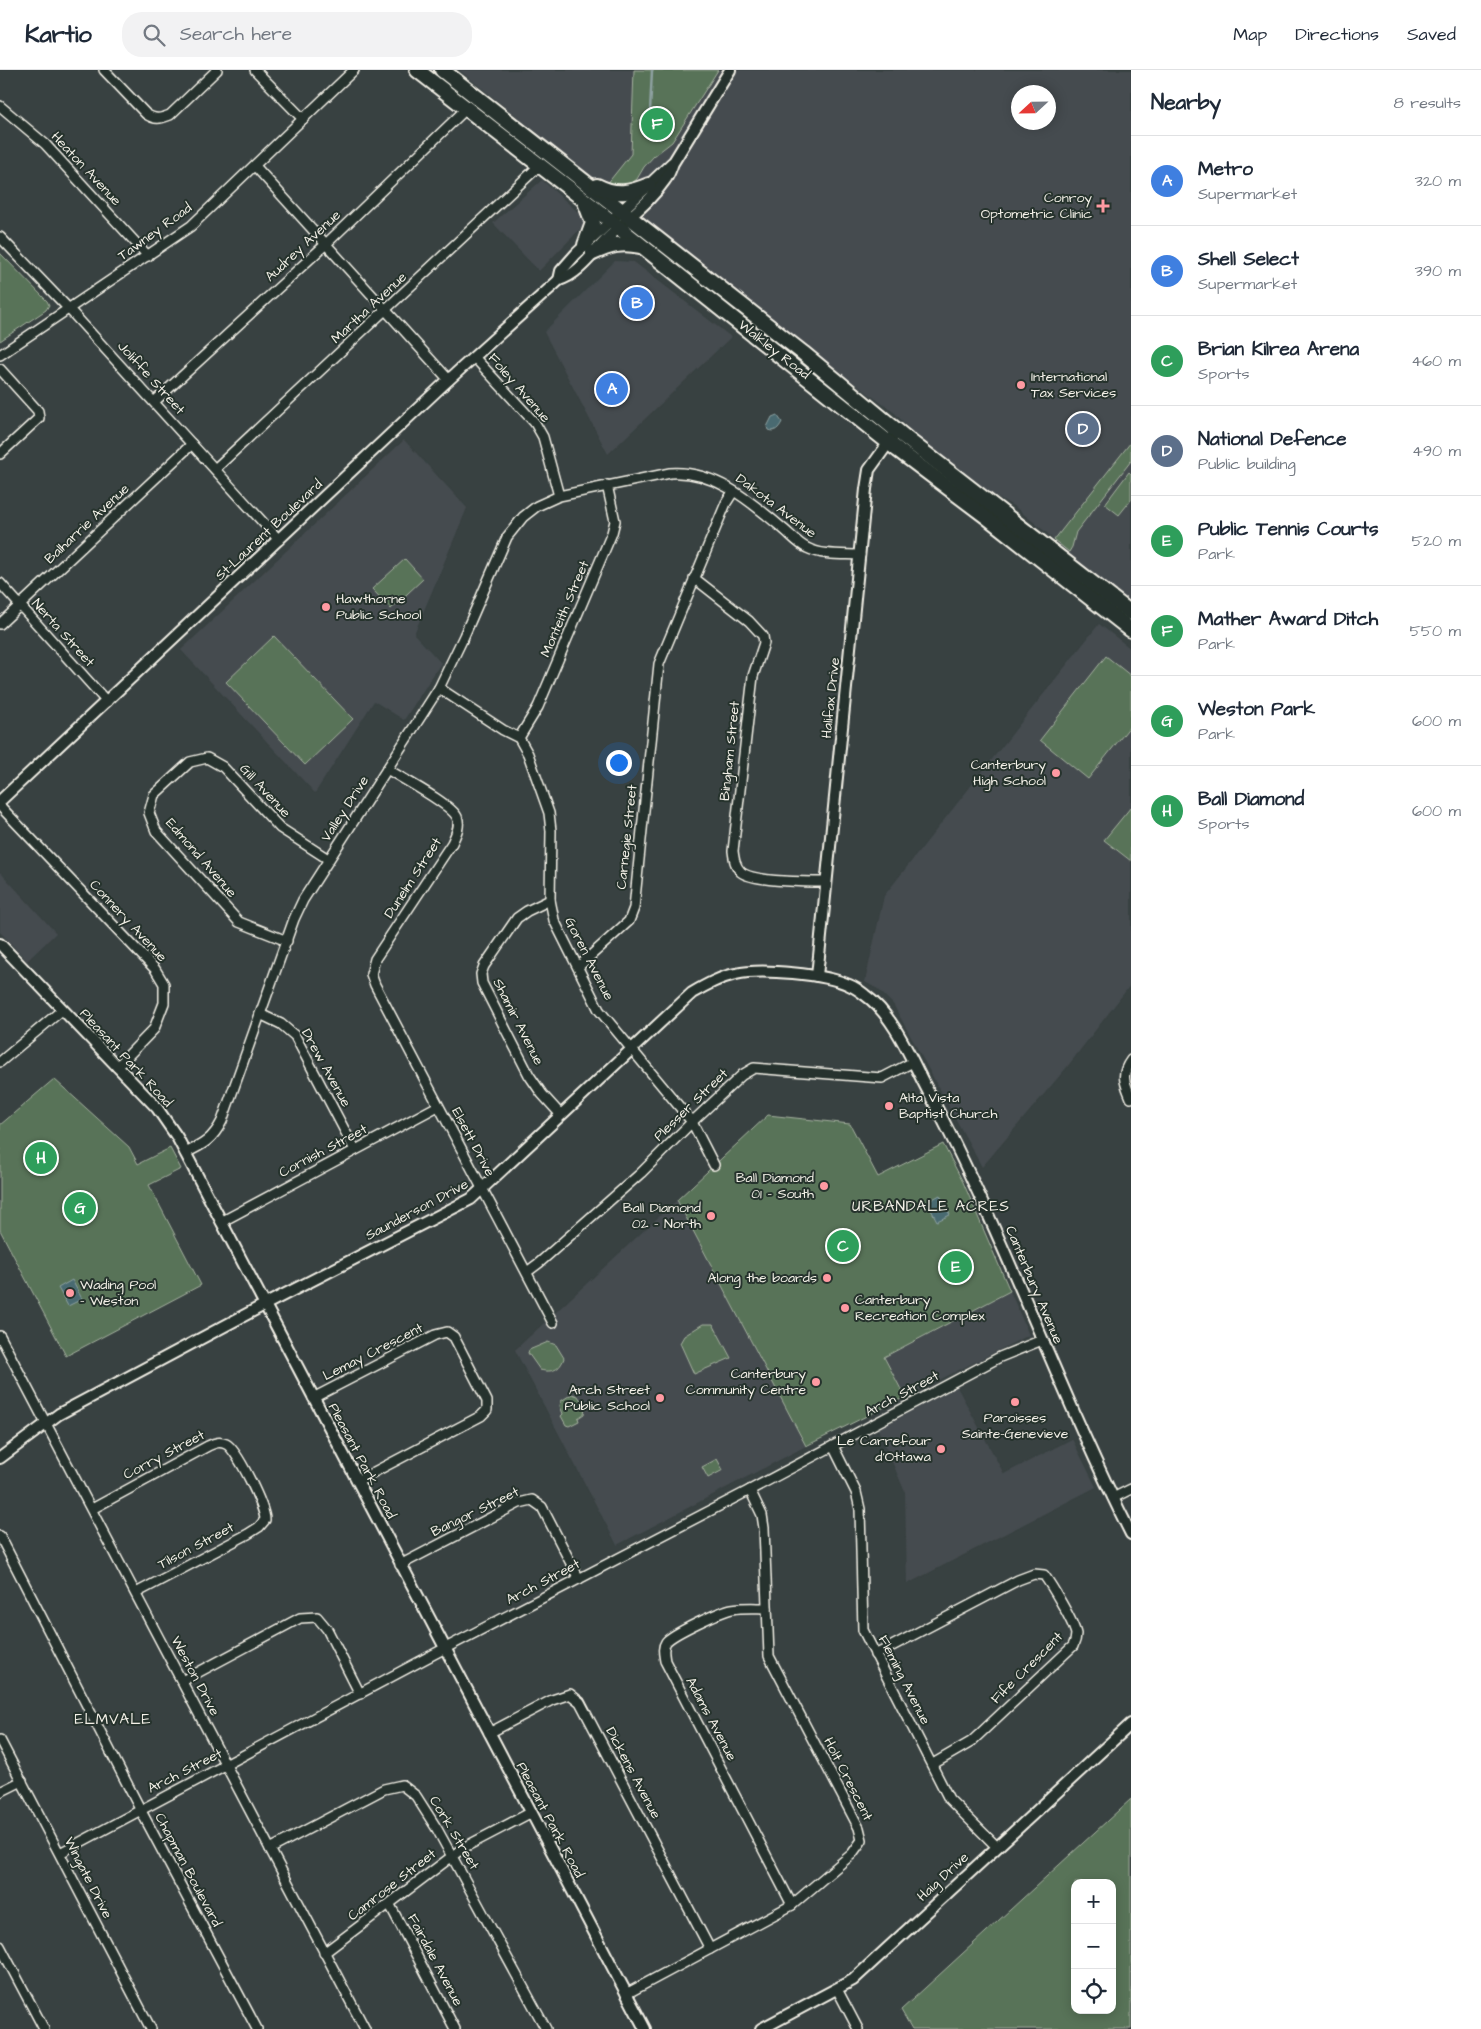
<!DOCTYPE html>
<meta charset="utf-8">
<style>
:root{--surface:#fff;--page:#f2f2f3;--text:#1f2937;--muted:#747a83;--line:#e0e1e3;--accent:#0f766e}
body{margin:0;font-family:"Architects Daughter",sans-serif;background:var(--page);color:var(--text)}
.controls{position:absolute;right:15px;bottom:15px;display:grid;overflow:hidden;border-radius:10px;box-shadow:0 2px 12px #0003}
.controls button{width:45px;height:45px;display:grid;place-items:center;padding:0;border:0;border-bottom:1px solid var(--line);background:var(--surface);color:var(--text);font:25px sans-serif}
.compass{position:absolute;left:1011px;top:15px;width:45px;height:45px;border-radius:50%;background:var(--surface);box-shadow:0 2px 12px #0003;rotate:248deg}
.you{position:absolute;left:618px;top:692px;width:18px;height:18px;margin:-12px;border:4px solid #fff;border-radius:50%;background:#1a73e8;box-shadow:0 0 0 8px #1a73e833}
.badge{display:grid;place-items:center;width:32px;height:32px;border-radius:50%;background:var(--accent);color:#fff;font-size:16px;font-weight:700}
.pin{position:absolute;translate:-50% -50%;border:2px solid #fff;box-shadow:0 1px 5px #0006}
.list{margin:0;padding:0;list-style:none}
h2{display:flex;justify-content:space-between;align-items:center;height:65px;margin:0;padding:0 20px;font-size:21px}
h2 small{font-size:16px;font-weight:400;color:var(--muted)}
.list li{display:grid;grid-template-columns:32px 1fr auto;gap:15px;align-items:center;box-sizing:border-box;height:90px;padding:0 20px;border-top:1px solid var(--line)}
.list b{display:block;font-size:19px;white-space:nowrap}
.list p{margin:0;font-size:16px;white-space:nowrap;color:var(--muted)}
.list em{font-size:16px;font-style:normal;color:var(--muted)}
.icon{flex:none;width:28px;height:28px;fill:none;stroke:currentColor;stroke-width:2;stroke-linecap:round;stroke-linejoin:round}
.map{position:relative;flex:none;width:1131px;height:1959px;overflow:hidden}
header{display:flex;align-items:center;gap:30px;box-sizing:border-box;height:70px;padding:0 25px;background:var(--surface);border-bottom:1px solid var(--line)}
header strong{font-size:24px}
nav{display:flex;gap:28px;margin-inline-start:auto;font-size:18px}
.search{width:350px;height:45px;background:var(--page);display:flex;align-items:center;gap:12px;box-sizing:border-box;padding:0 18px;border-radius:20px;color:var(--muted);font-size:19px}
main{display:flex}
aside{flex:1;background:var(--surface)}
.map>svg:first-child{display:block}
.built{fill:#454b4f;fill-rule:evenodd}
.green{fill:#587359;stroke:#a6b2a0;fill-rule:evenodd}
.water{fill:#4a6b71;stroke:#8ea1a1}
.lines{fill:none;stroke-linecap:round;stroke-linejoin:round}
.stream{stroke:#8ea1a1;stroke-width:2.5}
.minor-casing{stroke:#f4f1e8;stroke-width:12}
.tertiary-casing{stroke:#f4f1e8;stroke-width:14}
.primary-casing{stroke:#f4f1e8;stroke-width:18}
.minor{stroke:#26332d;stroke-width:9}
.tertiary{stroke:#26332d;stroke-width:10}
.primary{stroke:#26332d;stroke-width:14}
.poi-dot{fill:#ff9aa2;stroke:#26332d;stroke-width:2}
.labels{text-anchor:middle;dominant-baseline:central;stroke-width:4;stroke-linejoin:round;paint-order:stroke}
.street-label{font-size:14px;fill:#f4f1e8;stroke:#26332d}
.poi-label{font-size:14px;fill:#f4f1e8;stroke:#26332d;text-anchor:end}
.neighbourhood-label{font-size:15px;letter-spacing:1px;fill:#f4f1e8;stroke:#26332d}
</style>
<header>
<strong>Kartio</strong>
<div class="search"><svg class="icon" aria-label="search" viewBox="0 0 24 24"><circle cx="10" cy="10" r="6"/><path d="M15 15l6 6"/></svg>Search here</div>
<nav><a>Map</a><a>Directions</a><a>Saved</a></nav>
</header>
<main>
<div class="map">
<svg width="1131" height="1959" viewBox="0 0 1131 1959">
<rect width="100%" height="100%" fill="#384141"/>
<filter id="ink" filterUnits="userSpaceOnUse"><feTurbulence type="fractalNoise" baseFrequency=".02" numOctaves="2"/><feDisplacementMap in="SourceGraphic" scale="10" xChannelSelector="R" yChannelSelector="G"/><feConvolveMatrix kernelMatrix="1 2 1 2 8 2 1 2 1" color-interpolation-filters="sRGB"/></filter>
<g filter="url(#ink)">
<g class="built">
<path d="M459,0H1131V534L1061,478L1047,463L1015,437L992,424L913,363L896,344L800,273ZM1018,22H1048V52H1018Z"/>
<polygon points="542,110 588,151 539,201 493,153"/>
<polygon points="615,191 634,192 731,267 608,384 544,262"/>
<polygon points="404,370 467,438 414,564 441,593 404,650 374,631 315,723 181,580"/>
<polygon points="1099,554 1131,579 1131,914 1067,997 982,1097 893,934 878,919 865,912 884,826"/>
<polygon points="0,802 56,863 27,891 0,862"/>
<polygon points="677,1130 806,1376 617,1475 515,1280"/>
<polygon points="1010,1221 1029,1265 905,1327 884,1287"/>
<polygon points="957,1317 1004,1404 1072,1369 1096,1417 907,1514 905,1422 878,1359"/>
</g>
<g class="green">
<polygon points="634,0 718,0 672,72 654,86 644,97 637,109 627,117 607,114 631,84"/>
<polygon points="0,183 47,231 49,235 46,240 0,271"/>
<polygon points="1131,372 1131,391 1076,462 1072,477 1069,482 1054,470"/>
<polygon points="1129,402 1131,404 1131,430 1119,445 1105,434"/>
<polygon points="405,489 423,509 391,539 372,519"/>
<polygon points="274,566 353,649 305,695 226,612"/>
<polygon points="1106,586 1131,606 1131,655 1088,709 1040,670"/>
<polygon points="1131,737 1131,791 1104,770"/>
<polygon points="54,1009 129,1077 138,1094 170,1078 181,1099 149,1115 201,1215 66,1286 0,1160 0,1055"/>
<polygon points="768,1045 850,1054 878,1107 943,1074 963,1112 1010,1221 884,1287 905,1327 806,1376 677,1130"/>
<polygon points="703,1254 713,1254 731,1288 694,1304 680,1273 684,1266"/>
<path d="M548,1272L556,1275L564,1288C560,1300 552,1303 540,1300L528,1283L529,1280Z"/>
<polygon points="572,1324 578,1326 585,1337 584,1344 578,1348 579,1351 569,1356 566,1355 561,1346 563,1344 560,1336 561,1331"/>
<polygon points="717,1389 723,1400 708,1408 702,1397"/>
<path d="M1131,1729V1959H912L901,1940ZM1075,1813H1112V1940H1075Z"/>
</g>
<g class="water">
<path d="M777,345L782,352C779,358 775,363 768,360L767,357L772,347Z"/>
<polygon points="940,1125 950,1145 937,1151 927,1132"/>
<polygon points="72,1210 82,1229 68,1236 58,1218"/>
</g>
<g class="lines">
<polyline class="stream" points="649,62 652,0"/>
<g class="minor-casing">
<g id="minor">
<path d="M104,0L146,44C155,50 160,49 170,45L217,0"/>
<polyline points="255,0 303,49"/>
<polyline points="0,36 45,74 148,186"/>
<polyline points="255,96 449,310"/>
<polyline points="0,167 68,238 279,470"/>
<polyline points="0,285 191,156 354,0"/>
<polyline points="474,287 535,353 543,367 559,426"/>
<polyline points="0,299 38,341 39,348 0,384"/>
<polyline points="154,332 326,174 467,38"/>
<polyline points="215,399 540,95"/>
<path d="M694,508L749,551L763,566L764,573L753,606L733,781C734,789 735,796 741,802C753,812 809,812 826,812"/>
<polyline points="0,513 107,632"/>
<polyline points="0,554 192,374"/>
<polyline points="439,618 503,660 519,668 528,684 549,743 551,761 550,830 554,850 599,940 692,1052 714,1095"/>
<polyline points="519,668 538,637 612,463 615,451 607,415"/>
<path d="M387,699C401,708 451,734 457,747C461,756 455,766 452,773L375,889L371,904L375,915L553,1253"/>
<polyline points="0,736 155,899 164,914 164,933 154,959 117,997"/>
<polyline points="550,830 527,841 517,848 484,896 481,904 482,913 529,1005 542,1024 561,1045"/>
<polyline points="287,871 239,852 156,761 149,743 154,725 190,692 207,688 223,697 280,758 328,789"/>
<polyline points="578,897 629,851 634,838 659,594 726,433 733,422"/>
<polyline points="260,944 281,954 295,966 355,1080"/>
<path d="M1131,990C1120,1005 1125,1013 1131,1028"/>
<polyline points="0,992 62,940"/>
<path d="M185,1083C203,1075 213,1069 222,1051L294,849L303,830L439,618L464,566L507,467L523,447L537,436L559,426L670,403C714,400 749,430 781,457C789,463 798,474 807,478C823,486 843,484 860,485"/>
<polyline points="221,1152 438,1036"/>
<polyline points="527,1202 539,1193 641,1103 692,1052 742,1005 754,998 882,1008 913,992"/>
<path d="M0,1266C122,1497 242,1728 365,1959"/>
<polyline points="313,1328 435,1265 447,1262 454,1267 487,1331 487,1340 481,1346 357,1411"/>
<polyline points="833,1376 856,1422 860,1439 863,1560 949,1729 997,1777"/>
<polyline points="1113,1428 1131,1419"/>
<path d="M92,1439L208,1376C215,1373 219,1371 226,1374C237,1379 265,1437 265,1450L259,1457L248,1464L136,1523"/>
<polyline points="0,1466 140,1739 257,1959"/>
<polyline points="400,1495 519,1433 532,1430 542,1437 579,1509"/>
<path d="M767,1538C755,1538 743,1537 732,1539C721,1541 672,1564 666,1572C662,1578 664,1584 665,1591L792,1835"/>
<path d="M875,1585L1018,1510L1034,1504L1044,1505C1052,1516 1073,1551 1076,1564C1076,1568 1075,1572 1073,1576L971,1672L933,1694"/>
<polyline points="182,1611 300,1548 317,1547 327,1559 360,1624"/>
<polyline points="489,1663 552,1630 570,1624 580,1632 710,1879"/>
<polyline points="0,1670 151,1959"/>
<polyline points="0,1722 22,1711"/>
<polyline points="270,1779 384,1719 402,1715 416,1726 437,1759 546,1959"/>
<polyline points="60,1783 434,1584 750,1420 1000,1287 1042,1270"/>
<polyline points="390,1835 455,1959"/>
<polyline points="0,1876 44,1959"/>
<polyline points="324,1883 463,1778 530,1743"/>
<polyline points="837,1919 858,1959"/>
<polyline points="626,1924 792,1835 852,1784 862,1770 859,1758 769,1586 764,1458 762,1445 750,1420"/>
</g>
</g>
<g class="tertiary-casing">
<g id="tertiary">
<polyline points="559,210 561,201 576,184 672,93"/>
<path d="M0,731L444,314L559,210C580,204 595,180 611,165C629,147 650,132 665,110C669,105 671,98 673,93L730,0"/>
<polyline points="0,874 157,1038 177,1067 645,1959"/>
<polyline points="817,906 866,419 869,400 897,361"/>
<path d="M0,1388L59,1344L264,1235L471,1129L692,923C706,915 720,907 736,904C760,898 826,904 849,915C854,917 860,921 865,925C895,946 912,992 929,1023C1005,1166 1058,1320 1131,1464"/>
<polyline points="761,1959 853,1910 1131,1654"/>
</g>
</g>
<g class="primary-casing">
<g id="primary">
<polyline points="417,0 583,129 898,380 987,447 1131,560"/>
<polyline points="442,0 803,283 907,369 1131,543"/>
<path d="M597,116C616,126 630,123 649,115"/>
<polyline points="585,132 593,153 585,175"/>
<path d="M593,183C610,175 622,172 640,176"/>
</g>
</g>
<use href="#minor" class="minor"/>
<use href="#tertiary" class="tertiary"/>
<use href="#primary" class="primary"/>
</g>
</g>
<g class="poi-dot">
<path d="M1100.5 128.5h5v5h5v5h-5v5h-5v-5h-5v-5h5z"/>
<circle cx="1021" cy="315" r="5"/>
<circle cx="326" cy="537" r="5"/>
<circle cx="1056" cy="703" r="5"/>
<circle cx="889" cy="1036" r="5"/>
<circle cx="824" cy="1116" r="5"/>
<circle cx="711" cy="1146" r="5"/>
<circle cx="827" cy="1208" r="5"/>
<circle cx="70" cy="1223" r="5"/>
<circle cx="845" cy="1238" r="5"/>
<circle cx="816" cy="1312" r="5"/>
<circle cx="660" cy="1328" r="5"/>
<circle cx="1015" cy="1332" r="5"/>
<circle cx="941" cy="1379" r="5"/>
</g>
<g class="labels">
<g class="street-label">
<text transform="translate(86 99) rotate(47)">Heaton Avenue</text>
<text transform="translate(155 162) rotate(-36)">Tawney Road</text>
<text transform="translate(303 176) rotate(-43)">Audrey Avenue</text>
<text transform="translate(369 238) rotate(-43)">Martha Avenue</text>
<text transform="translate(774 280) rotate(38)">Walkley Road</text>
<text transform="translate(151 308) rotate(48)">Joliffe Street</text>
<text transform="translate(519 318) rotate(49)">Foley Avenue</text>
<text transform="translate(776 436) rotate(37)">Dakota Avenue</text>
<text transform="translate(87 454) rotate(-43)">Balharrie Avenue</text>
<text transform="translate(269 460) rotate(-43)">St-Laurent Boulevard</text>
<text transform="translate(565 539) rotate(-67)">Monteith Street</text>
<text transform="translate(63 563) rotate(48)">Nerta Street</text>
<text transform="translate(831 628) rotate(-84)">Halifax Drive</text>
<text transform="translate(730 681) rotate(-84)">Bingham Street</text>
<text transform="translate(265 721) rotate(47)">Gill Avenue</text>
<text transform="translate(345 739) rotate(-57)">Valley Drive</text>
<text transform="translate(627 767) rotate(-84)">Carnegie Street</text>
<text transform="translate(201 788) rotate(49)">Edmond Avenue</text>
<text transform="translate(413 808) rotate(-57)">Dunelm Street</text>
<text transform="translate(128 851) rotate(47)">Connery Avenue</text>
<text transform="translate(589 889) rotate(63)">Goren Avenue</text>
<text transform="translate(518 952) rotate(63)">Shamir Avenue</text>
<text transform="translate(126 988) rotate(47)">Pleasant Park Road</text>
<text transform="translate(326 998) rotate(61)">Drew Avenue</text>
<text transform="translate(691 1035) rotate(-44)">Plesser Street</text>
<text transform="translate(473 1072) rotate(62)">Elsett Drive</text>
<text transform="translate(323 1081) rotate(-28)">Cornish Street</text>
<text transform="translate(417 1140) rotate(-28)">Saunderson Drive</text>
<text transform="translate(1034 1215) rotate(67)">Canterbury Avenue</text>
<text transform="translate(373 1282) rotate(-27)">Lemay Crescent</text>
<text transform="translate(902 1324) rotate(-28)">Arch Street</text>
<text transform="translate(164 1385) rotate(-28)">Corry Street</text>
<text transform="translate(362 1391) rotate(62)">Pleasant Park Road</text>
<text transform="translate(475 1442) rotate(-26)">Bangor Street</text>
<text transform="translate(196 1476) rotate(-28)">Tilson Street</text>
<text transform="translate(543 1512) rotate(-28)">Arch Street</text>
<text transform="translate(1027 1598) rotate(-45)">Fife Crescent</text>
<text transform="translate(195 1606) rotate(62)">Weston Drive</text>
<text transform="translate(904 1610) rotate(63)">Fleming Avenue</text>
<text transform="translate(711 1649) rotate(62)">Adams Avenue</text>
<text transform="translate(185 1701) rotate(-27)">Arch Street</text>
<text transform="translate(633 1703) rotate(62)">Dickens Avenue</text>
<text transform="translate(848 1709) rotate(63)">Holt Crescent</text>
<text transform="translate(550 1750) rotate(62)">Pleasant Park Road</text>
<text transform="translate(454 1763) rotate(59)">Cork Street</text>
<text transform="translate(188 1800) rotate(62)">Chapman Boulevard</text>
<text transform="translate(943 1807) rotate(-43)">Haig Drive</text>
<text transform="translate(88 1808) rotate(63)">Wingate Drive</text>
<text transform="translate(392 1815) rotate(-38)">Camrose Street</text>
<text transform="translate(435 1890) rotate(62)">Fairdale Avenue</text>
</g>
<g class="poi-label">
<text x="1092" y="128">Conroy<tspan x="1092" dy="16">Optometric Clinic</tspan></text>
<text x="1031" y="307" text-anchor="start">International<tspan x="1031" dy="16">Tax Services</tspan></text>
<text x="336" y="529" text-anchor="start">Hawthorne<tspan x="336" dy="16">Public School</tspan></text>
<text x="1046" y="695">Canterbury<tspan x="1046" dy="16">High School</tspan></text>
<text x="899" y="1028" text-anchor="start">Alta Vista<tspan x="899" dy="16">Baptist Church</tspan></text>
<text x="814" y="1108">Ball Diamond<tspan x="814" dy="16">01 - South</tspan></text>
<text x="701" y="1138">Ball Diamond<tspan x="701" dy="16">02 - North</tspan></text>
<text x="817" y="1208">Along the boards</text>
<text x="80" y="1215" text-anchor="start">Wading Pool<tspan x="80" dy="16">- Weston</tspan></text>
<text x="855" y="1230" text-anchor="start">Canterbury<tspan x="855" dy="16">Recreation Complex</tspan></text>
<text x="806" y="1304">Canterbury<tspan x="806" dy="16">Community Centre</tspan></text>
<text x="650" y="1320">Arch Street<tspan x="650" dy="16">Public School</tspan></text>
<text x="1015" y="1348" text-anchor="middle">Paroisses<tspan x="1015" dy="16">Sainte-Genevieve</tspan></text>
<text x="931" y="1371">Le Carrefour<tspan x="931" dy="16">d'Ottawa</tspan></text>
</g>
<g class="neighbourhood-label">
<text x="931" y="1136">URBANDALE ACRES</text>
<text x="113" y="1649">ELMVALE</text>
</g>
</g>
</svg>
<div class="controls">
<button>+</button>
<button>−</button>
<button><svg class="icon" aria-label="locate" viewBox="0 0 24 24"><circle cx="12" cy="12" r="6"/><path d="M12 2v4M12 18v4M2 12h4M18 12h4"/></svg></button>
</div>
<svg class="compass" viewBox="-18 -18 36 36"><path d="M0-13l5 13h-10z" fill="#e53935"/><path d="M0 13l5-13h-10z" fill="#747a83"/></svg>
<div class="you"></div>
<div class="pin badge" style="left:612px;top:319px;background:#3f7fe0">A</div>
<div class="pin badge" style="left:637px;top:233px;background:#3f7fe0">B</div>
<div class="pin badge" style="left:843px;top:1176px;background:#2e9e5b">C</div>
<div class="pin badge" style="left:1083px;top:359px;background:#5c6f8a">D</div>
<div class="pin badge" style="left:956px;top:1197px;background:#2e9e5b">E</div>
<div class="pin badge" style="left:657px;top:54px;background:#2e9e5b">F</div>
<div class="pin badge" style="left:80px;top:1138px;background:#2e9e5b">G</div>
<div class="pin badge" style="left:41px;top:1088px;background:#2e9e5b">H</div>
</div>
<aside>
<h2>Nearby<small>8 results</small></h2>
<ul class="list">
<li><span class="badge" style="background:#3f7fe0">A</span><div><b>Metro</b><p>Supermarket</p></div><em>320 m</em></li>
<li><span class="badge" style="background:#3f7fe0">B</span><div><b>Shell Select</b><p>Supermarket</p></div><em>390 m</em></li>
<li><span class="badge" style="background:#2e9e5b">C</span><div><b>Brian Kilrea Arena</b><p>Sports</p></div><em>460 m</em></li>
<li><span class="badge" style="background:#5c6f8a">D</span><div><b>National Defence</b><p>Public building</p></div><em>490 m</em></li>
<li><span class="badge" style="background:#2e9e5b">E</span><div><b>Public Tennis Courts</b><p>Park</p></div><em>520 m</em></li>
<li><span class="badge" style="background:#2e9e5b">F</span><div><b>Mather Award Ditch</b><p>Park</p></div><em>550 m</em></li>
<li><span class="badge" style="background:#2e9e5b">G</span><div><b>Weston Park</b><p>Park</p></div><em>600 m</em></li>
<li><span class="badge" style="background:#2e9e5b">H</span><div><b>Ball Diamond</b><p>Sports</p></div><em>600 m</em></li>
</ul>
</aside>
</main>
